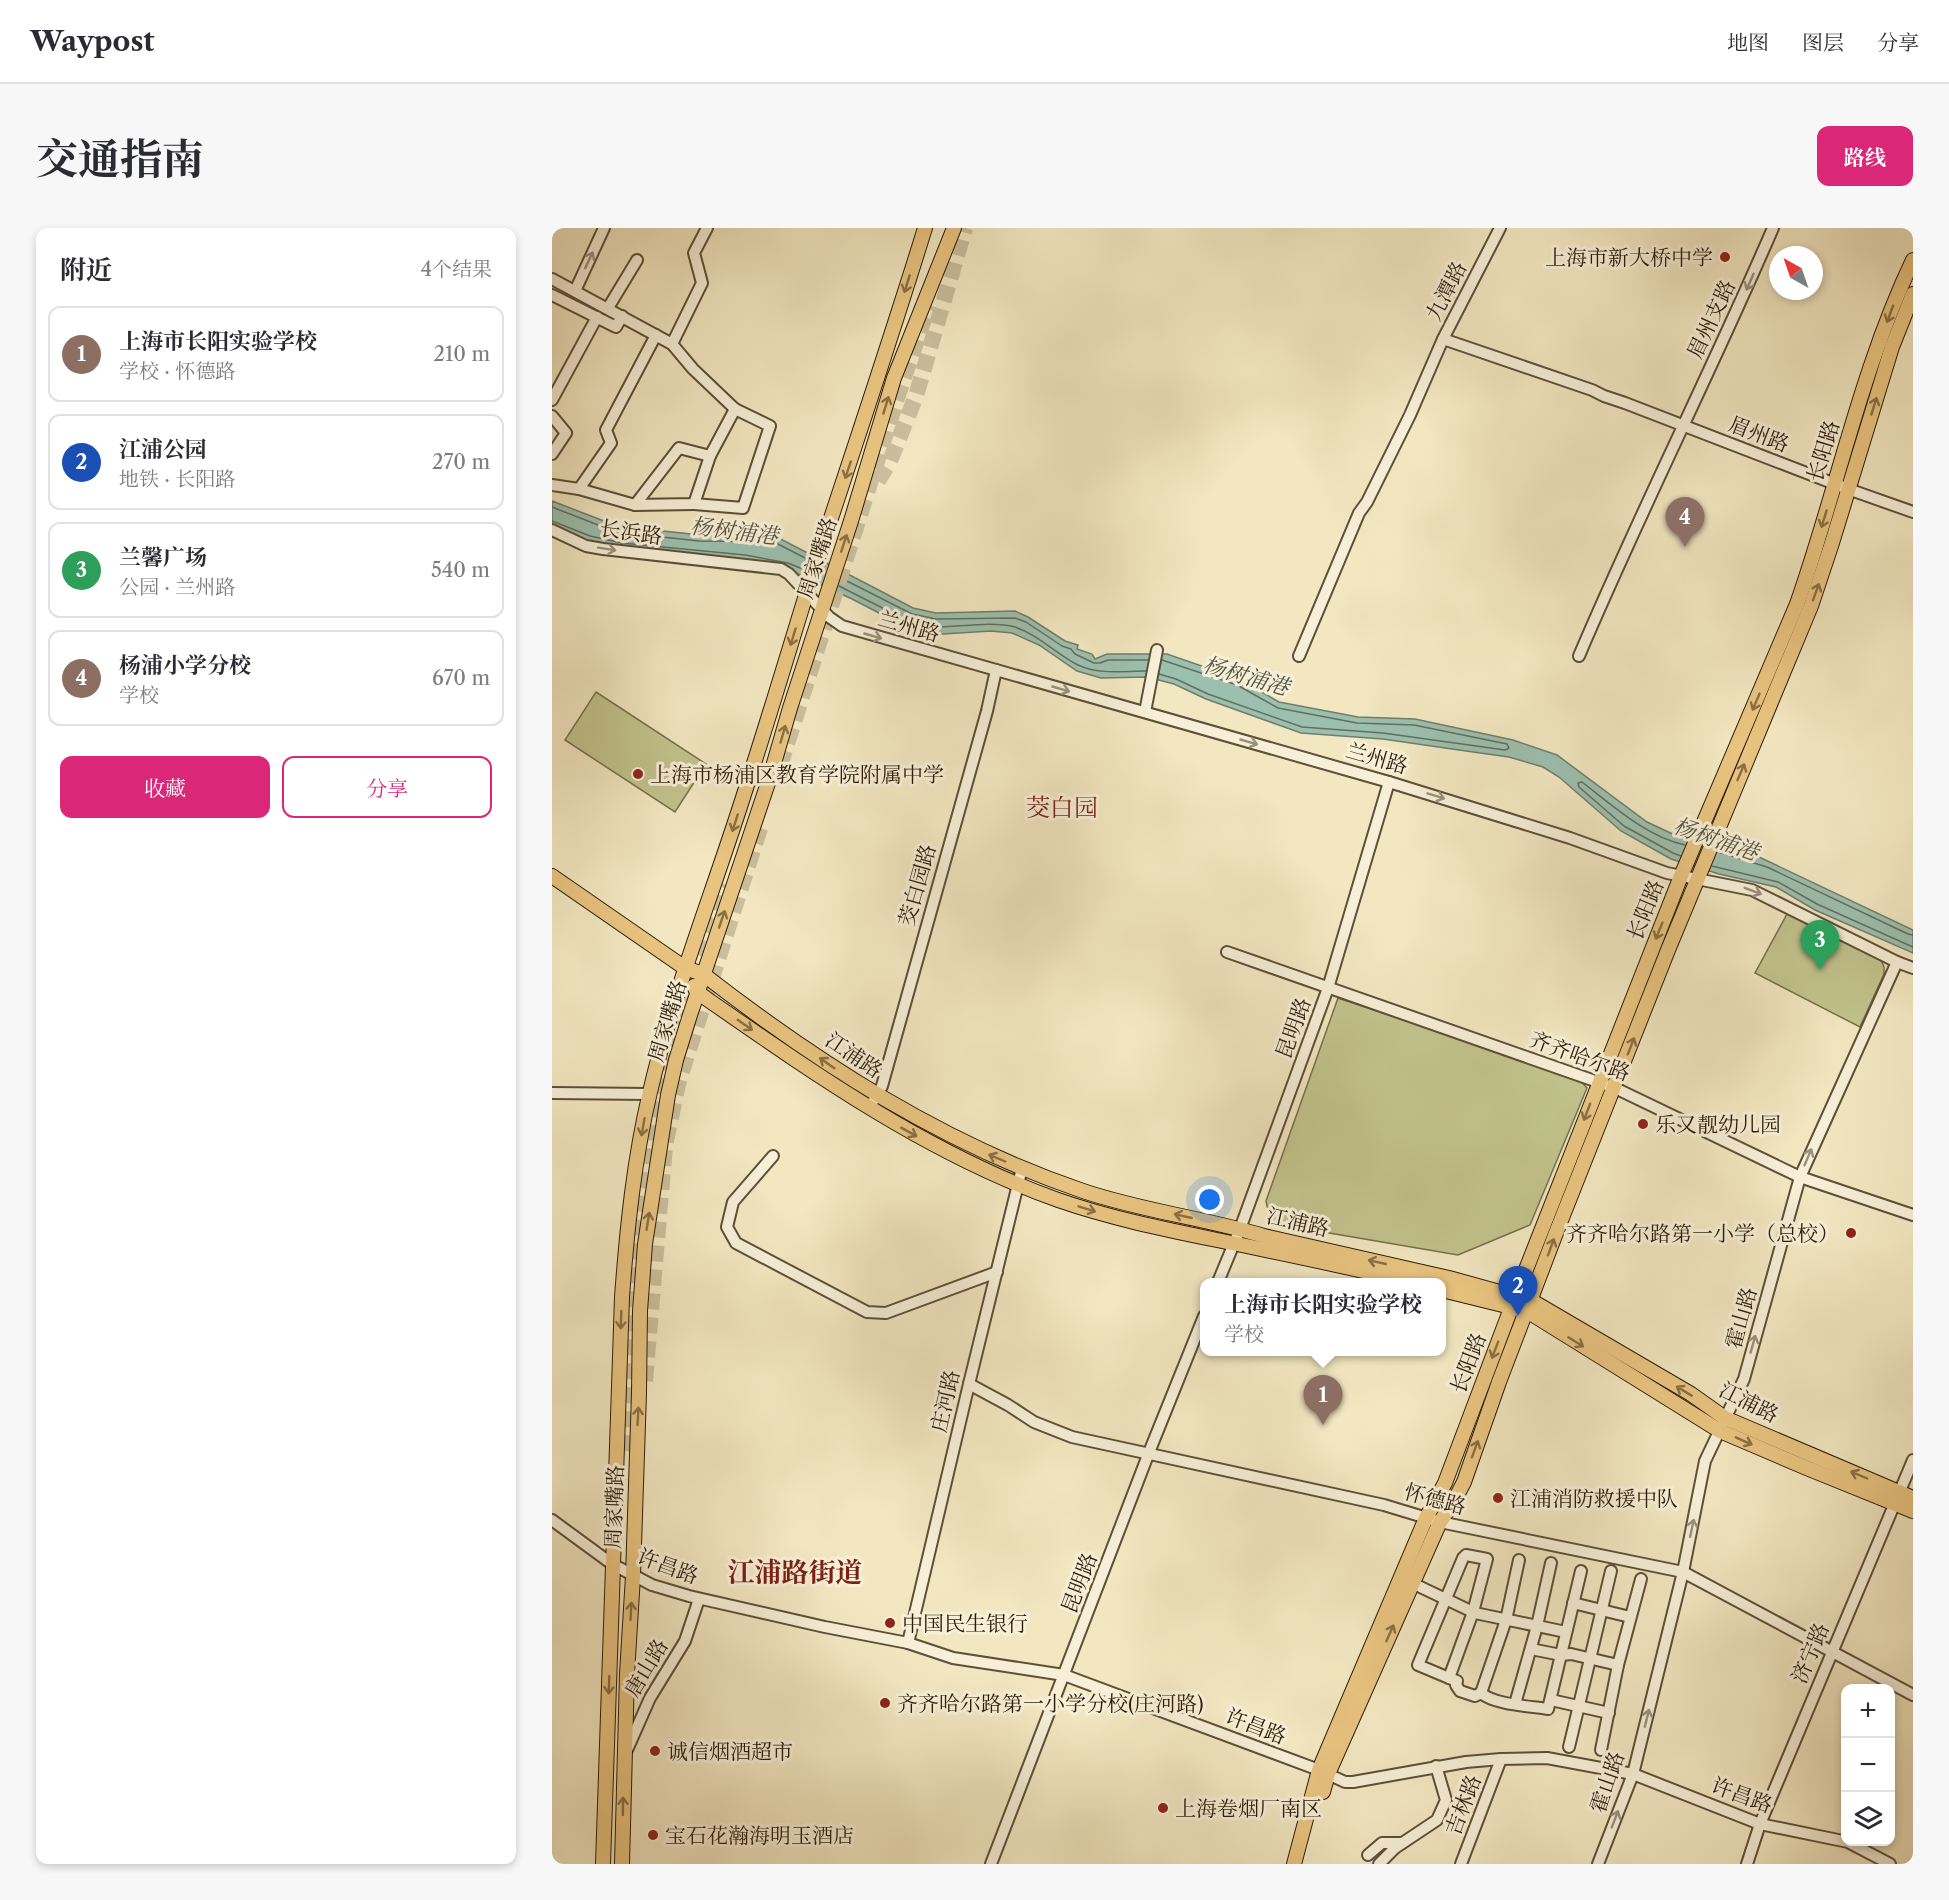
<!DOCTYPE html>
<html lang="zh">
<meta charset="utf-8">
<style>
:root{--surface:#fff;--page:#f7f7f7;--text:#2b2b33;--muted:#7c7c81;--line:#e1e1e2;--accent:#db2777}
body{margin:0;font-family:"Libre Caslon Text","Noto Serif SC",serif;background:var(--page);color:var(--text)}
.controls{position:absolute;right:18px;bottom:18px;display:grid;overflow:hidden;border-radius:12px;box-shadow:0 3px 9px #0003}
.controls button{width:54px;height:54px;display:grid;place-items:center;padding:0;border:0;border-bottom:2px solid var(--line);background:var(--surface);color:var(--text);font:30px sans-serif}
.compass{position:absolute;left:1217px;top:18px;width:54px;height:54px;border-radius:50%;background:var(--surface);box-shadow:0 3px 9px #0003;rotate:320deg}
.you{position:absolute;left:658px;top:972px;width:21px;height:21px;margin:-15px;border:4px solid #fff;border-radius:50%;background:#1a73e8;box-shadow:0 0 0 9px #1a73e833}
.badge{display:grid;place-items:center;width:39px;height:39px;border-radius:50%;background:var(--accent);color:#fff;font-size:20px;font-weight:700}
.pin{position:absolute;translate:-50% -50px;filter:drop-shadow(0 2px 3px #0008)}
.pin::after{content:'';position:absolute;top:32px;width:21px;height:18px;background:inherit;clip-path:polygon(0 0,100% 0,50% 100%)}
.popup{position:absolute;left:648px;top:1050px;width:246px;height:78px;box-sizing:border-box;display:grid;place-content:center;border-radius:12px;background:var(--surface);filter:drop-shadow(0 2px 4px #0005);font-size:20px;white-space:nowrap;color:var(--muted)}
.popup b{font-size:22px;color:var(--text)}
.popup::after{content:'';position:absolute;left:50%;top:100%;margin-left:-12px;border:12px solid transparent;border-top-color:var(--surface)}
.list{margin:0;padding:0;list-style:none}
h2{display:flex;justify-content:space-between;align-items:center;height:78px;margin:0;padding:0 24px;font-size:26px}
h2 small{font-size:20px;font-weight:400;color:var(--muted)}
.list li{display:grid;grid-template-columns:39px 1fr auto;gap:18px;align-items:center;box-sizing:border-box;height:96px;margin:0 12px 12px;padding:0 12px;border:2px solid var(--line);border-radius:12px}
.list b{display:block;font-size:22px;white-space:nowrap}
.list p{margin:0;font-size:20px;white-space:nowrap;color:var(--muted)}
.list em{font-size:20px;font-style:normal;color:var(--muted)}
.actions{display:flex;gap:12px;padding:18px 24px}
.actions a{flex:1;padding:14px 0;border:2px solid var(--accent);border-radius:12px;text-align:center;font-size:21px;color:var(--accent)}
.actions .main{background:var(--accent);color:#fff}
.icon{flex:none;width:33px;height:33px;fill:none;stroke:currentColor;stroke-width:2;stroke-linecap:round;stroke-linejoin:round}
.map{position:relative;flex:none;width:1361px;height:1636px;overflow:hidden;border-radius:12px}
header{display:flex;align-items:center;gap:36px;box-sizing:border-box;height:84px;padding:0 30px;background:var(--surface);border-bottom:2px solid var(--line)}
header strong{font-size:28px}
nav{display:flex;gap:33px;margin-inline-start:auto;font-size:21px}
.intro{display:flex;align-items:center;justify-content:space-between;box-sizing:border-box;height:144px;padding:0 36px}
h1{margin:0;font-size:42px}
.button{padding:15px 27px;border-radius:12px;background:var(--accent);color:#fff;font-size:21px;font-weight:700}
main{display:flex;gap:36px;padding:0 36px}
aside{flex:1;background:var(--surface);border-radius:12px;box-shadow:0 3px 9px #0003}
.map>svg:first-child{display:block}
.green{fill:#c2c38d;stroke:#76704c;stroke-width:1.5}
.water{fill:#9cc0af;stroke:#6f7e6d;stroke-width:1.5}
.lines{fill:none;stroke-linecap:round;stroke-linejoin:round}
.shore{stroke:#646e5c;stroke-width:1.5}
.highway-tunnel{stroke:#cabe9c;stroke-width:16;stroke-dasharray:16 8;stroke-linecap:butt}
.minor-casing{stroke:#5d4f38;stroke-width:14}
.major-casing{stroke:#2b1c0a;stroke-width:16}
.minor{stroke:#f7efd7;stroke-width:10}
.major{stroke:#e9c480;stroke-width:14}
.oneway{stroke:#9b907b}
.oneway2{stroke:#8a7045}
.poi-dot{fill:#8f2418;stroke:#f7efd7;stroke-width:2}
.labels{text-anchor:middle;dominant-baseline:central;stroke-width:6;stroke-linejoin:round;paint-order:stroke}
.poi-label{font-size:21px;fill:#2b1c0a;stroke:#f7efd7;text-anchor:start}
.street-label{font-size:21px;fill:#2b1c0a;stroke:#f7efd7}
.water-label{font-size:22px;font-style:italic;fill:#535544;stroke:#f7efd7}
.quarter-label{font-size:24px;fill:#7a1f14;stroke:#f7efd7}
.district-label{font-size:27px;font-weight:bold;fill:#7a1f14;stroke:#f7efd7}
</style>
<header>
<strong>Waypost</strong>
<nav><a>地图</a><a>图层</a><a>分享</a></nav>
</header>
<div class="intro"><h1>交通指南</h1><a class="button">路线</a></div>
<main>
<aside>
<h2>附近<small>4个结果</small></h2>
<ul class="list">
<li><span class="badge" style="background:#8d6e63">1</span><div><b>上海市长阳实验学校</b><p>学校 · 怀德路</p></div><em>210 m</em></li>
<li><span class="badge" style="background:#1a4fb4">2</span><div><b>江浦公园</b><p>地铁 · 长阳路</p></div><em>270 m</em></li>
<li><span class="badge" style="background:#2e9e5b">3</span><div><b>兰馨广场</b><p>公园 · 兰州路</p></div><em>540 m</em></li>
<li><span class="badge" style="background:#8d6e63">4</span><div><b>杨浦小学分校</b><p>学校</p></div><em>670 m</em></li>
</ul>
<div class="actions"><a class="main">收藏</a><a>分享</a></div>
</aside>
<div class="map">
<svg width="1361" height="1636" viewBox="0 0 1361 1636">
<rect width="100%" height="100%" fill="#f2e7c1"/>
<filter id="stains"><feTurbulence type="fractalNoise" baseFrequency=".00333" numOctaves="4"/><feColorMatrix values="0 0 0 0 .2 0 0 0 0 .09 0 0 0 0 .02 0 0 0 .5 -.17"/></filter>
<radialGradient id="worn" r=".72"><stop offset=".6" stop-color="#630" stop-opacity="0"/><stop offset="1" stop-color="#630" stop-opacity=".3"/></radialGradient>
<g class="green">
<polygon points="44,464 154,536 123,584 13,512"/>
<polygon points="1235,686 1329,732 1332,739 1332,746 1308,799 1203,745"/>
<polygon points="786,770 1026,850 1035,860 978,997 906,1027 719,995 714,973"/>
</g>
<polygon class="water" points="0,273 65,298 148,307 223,308 361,380 384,385 463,383 476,389 513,413 526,417 525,421 540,426 543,431 555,426 615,426 687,451 727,474 806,489 863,491 961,512 1005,527 1095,594 1127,609 1175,619 1205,628 1361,702 1361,725 1263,682 1224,659 1167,646 1119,631 1069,603 1007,549 991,539 957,529 907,522 831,511 749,505 654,471 622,456 595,449 549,450 525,443 487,417 460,405 439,403 375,407 364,404 300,371 235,341 36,314 0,298"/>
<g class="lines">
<g class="shore">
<polyline points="0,279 64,304 147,313 222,314 257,332"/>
<polyline points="0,293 38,308 70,315 193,327 236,335 253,342"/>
<polyline points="289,350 360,386 384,391 463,390 474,394 510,418 519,421 523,426 542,435 548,435 556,432 596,432"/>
<path d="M287,358L366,398L376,400C399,399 442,393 463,399C487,407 504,426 526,437C547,447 571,443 594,443"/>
<polyline points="607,446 624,451 656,466 750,499 831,505 953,522 957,520 955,516 862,497 805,495 726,480 685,457 610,432"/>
<polyline points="1166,624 1215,639 1356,706 1361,707"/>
<path d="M1129,628L1121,625L1072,598L1027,559L1026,555L1030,554C1061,578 1095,609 1133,617"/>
<polyline points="1160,638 1226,654 1265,676 1361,719"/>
</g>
<g class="highway-tunnel">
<polyline points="326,253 338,233 364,168 413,0"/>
<polyline points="228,538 349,158 377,77"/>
<polyline points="93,1153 113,918 126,856 210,594"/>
<polyline points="71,1223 78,1068 95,910 106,857 169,655"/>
</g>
<g class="minor-casing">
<g id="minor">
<polyline points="0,51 120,116 141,141 183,181 218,198 191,280 142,276"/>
<polyline points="23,63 52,0"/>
<polyline points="0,67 64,99 70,88"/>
<polyline points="56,80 85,32"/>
<polyline points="891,111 1040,162 1052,168 1073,175 1296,261 1361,284"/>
<polyline points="120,116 150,55 142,25 155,0"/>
<polyline points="0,172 45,89"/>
<polyline points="0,188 14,205 0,226"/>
<polyline points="0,257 27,261 59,215 54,202 104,107"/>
<polyline points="27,261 83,277 127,220 158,228"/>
<polyline points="83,277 142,276 158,228 183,181"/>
<polyline points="0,302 34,318 51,321 229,341 237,346 277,389 290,398 837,554 1018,610 1115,645 1200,662 1345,734 1361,740"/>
<polyline points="747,428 807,285 815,274 858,187 891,111 948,0"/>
<path d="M1027,428C1088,284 1159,144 1221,0"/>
<polyline points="593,484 605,422"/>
<polyline points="675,724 1063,860 1248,949 1361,987"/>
<polyline points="0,865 97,866"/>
<polyline points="322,872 330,858 435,483 444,442"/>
<polyline points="221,928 181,974 175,999 184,1015 315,1084 334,1085 445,1044"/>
<polyline points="666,1054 688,1001 776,760 837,554"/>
<polyline points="417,1156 456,1177 482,1194 520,1209 832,1277 888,1294 1131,1344 1361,1467"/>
<polyline points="0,1292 60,1336 100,1357 137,1368 273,1399 356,1415 401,1430 512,1447 767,1542 793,1554 801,1554 914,1534 949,1531 995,1530 1081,1546 1208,1596 1296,1614 1338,1636"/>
<polygon points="914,1327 935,1331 921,1384 897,1450 866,1437 911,1330"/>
<polyline points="860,1355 923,1385 1014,1404"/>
<polyline points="1021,1375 1078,1389"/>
<polyline points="356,1415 417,1156 470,940"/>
<polyline points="979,1421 1009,1427 1019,1426 1066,1437"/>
<polyline points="897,1450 905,1453 904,1457 908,1463 923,1468 929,1465"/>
<path d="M929,1465C943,1477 978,1478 996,1481L1029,1343"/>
<polyline points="929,1465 954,1392 967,1332"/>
<polyline points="999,1472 1057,1485"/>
<polyline points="963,1476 985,1398 999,1335"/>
<polyline points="1017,1519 1059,1343"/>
<polyline points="75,1522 98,1470 133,1413 147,1371"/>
<polyline points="1049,1522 1066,1437 1089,1351"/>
<polyline points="816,1627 830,1615 850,1615"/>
<polyline points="439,1636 596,1227 652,1088"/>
<polyline points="827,1636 843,1620 885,1592 894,1572 884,1538"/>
<polyline points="909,1636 949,1531"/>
<polyline points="1046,1636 1081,1546 1131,1344 1153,1233 1192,1151 1248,949 1345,734"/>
<polyline points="1195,1636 1208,1596 1361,1232"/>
</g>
</g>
<g class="major-casing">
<g id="major">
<path d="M0,648L133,740L151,746C267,836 392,916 531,963C590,983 652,990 712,1008L897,1050L980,1073L1139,1166L1173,1190L1361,1270"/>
<path d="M142,758L145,764C260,844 374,925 506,972C558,990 611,1001 665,1012C730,1025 795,1039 860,1054"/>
<polyline points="890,1062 975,1083 1168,1203 1257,1241 1361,1283"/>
<polyline points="771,1564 776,1546 888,1294 901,1275 912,1254 947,1154 1004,1005 1116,722 1259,378 1280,315 1340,119 1361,66"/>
<path d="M51,1636L70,1069C75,1001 82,931 98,864C122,761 162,662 194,560C216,493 236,425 257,357C296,238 336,120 373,0"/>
<polyline points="70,1636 75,1446 81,1348 87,1165 88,1083 93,1016 116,867 124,832 138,787 218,549 238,480 299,293 342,150 402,0"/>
<path d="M742,1636L767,1542L874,1290L893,1255L964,1067L1129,648L1245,376C1285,262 1309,141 1361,32"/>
</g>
</g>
<use href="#minor" class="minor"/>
<use href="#major" class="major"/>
</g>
<defs><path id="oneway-shaft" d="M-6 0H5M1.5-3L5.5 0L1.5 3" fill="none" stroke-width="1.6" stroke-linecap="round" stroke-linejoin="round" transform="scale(1.5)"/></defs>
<g class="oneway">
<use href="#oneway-shaft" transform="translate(37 32) rotate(-65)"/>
<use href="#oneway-shaft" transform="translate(1198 54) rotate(114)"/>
<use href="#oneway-shaft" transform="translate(55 321) rotate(9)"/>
<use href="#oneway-shaft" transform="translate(321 408) rotate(16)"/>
<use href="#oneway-shaft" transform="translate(509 461) rotate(16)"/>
<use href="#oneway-shaft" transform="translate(697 514) rotate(16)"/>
<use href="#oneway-shaft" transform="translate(884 568) rotate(17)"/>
<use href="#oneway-shaft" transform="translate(1201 663) rotate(21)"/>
<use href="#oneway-shaft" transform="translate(1256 929) rotate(-67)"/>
<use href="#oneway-shaft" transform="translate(1201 1116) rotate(-74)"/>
<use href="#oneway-shaft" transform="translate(1140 1300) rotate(-78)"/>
<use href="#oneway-shaft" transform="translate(1095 1490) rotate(-76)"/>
<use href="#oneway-shaft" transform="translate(1063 1591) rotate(-69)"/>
</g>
<g class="oneway2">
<use href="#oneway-shaft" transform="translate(355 56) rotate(107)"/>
<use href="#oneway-shaft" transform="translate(1338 86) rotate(110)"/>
<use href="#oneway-shaft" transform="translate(334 177) rotate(-73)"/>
<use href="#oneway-shaft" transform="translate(1322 178) rotate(-73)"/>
<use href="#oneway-shaft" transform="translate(296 242) rotate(108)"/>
<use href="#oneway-shaft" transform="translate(1272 291) rotate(107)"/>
<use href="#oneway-shaft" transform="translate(292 315) rotate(-72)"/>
<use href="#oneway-shaft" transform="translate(1264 364) rotate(-70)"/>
<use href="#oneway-shaft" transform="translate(241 409) rotate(107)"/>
<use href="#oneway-shaft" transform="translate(1204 474) rotate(113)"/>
<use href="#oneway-shaft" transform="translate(231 506) rotate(-74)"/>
<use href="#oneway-shaft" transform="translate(1189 544) rotate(-67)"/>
<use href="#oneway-shaft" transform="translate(183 595) rotate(108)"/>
<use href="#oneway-shaft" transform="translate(170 691) rotate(-71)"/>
<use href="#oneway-shaft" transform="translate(1107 703) rotate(112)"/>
<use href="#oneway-shaft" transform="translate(193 797) rotate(35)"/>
<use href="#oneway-shaft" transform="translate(1079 818) rotate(-69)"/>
<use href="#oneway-shaft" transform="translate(275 835) rotate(-145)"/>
<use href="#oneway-shaft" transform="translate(1035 884) rotate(111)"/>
<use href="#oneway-shaft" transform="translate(91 899) rotate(100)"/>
<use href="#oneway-shaft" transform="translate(357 904) rotate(29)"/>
<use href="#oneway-shaft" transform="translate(445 930) rotate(-157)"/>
<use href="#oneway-shaft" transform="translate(535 981) rotate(17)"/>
<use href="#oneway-shaft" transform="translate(631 988) rotate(-167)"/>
<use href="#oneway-shaft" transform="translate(96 993) rotate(-81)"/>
<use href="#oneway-shaft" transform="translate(999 1019) rotate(-70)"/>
<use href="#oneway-shaft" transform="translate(825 1034) rotate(-167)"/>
<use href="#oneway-shaft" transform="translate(69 1092) rotate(92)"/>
<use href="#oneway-shaft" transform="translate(1024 1114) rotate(32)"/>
<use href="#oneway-shaft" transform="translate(943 1122) rotate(111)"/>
<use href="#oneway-shaft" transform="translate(1132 1163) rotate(-149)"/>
<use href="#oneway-shaft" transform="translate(86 1188) rotate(-87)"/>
<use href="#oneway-shaft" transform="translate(1192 1213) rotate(24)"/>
<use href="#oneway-shaft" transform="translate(923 1221) rotate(-70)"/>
<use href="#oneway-shaft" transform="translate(1307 1247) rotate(-157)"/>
<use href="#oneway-shaft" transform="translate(79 1383) rotate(-87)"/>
<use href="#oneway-shaft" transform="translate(838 1405) rotate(-66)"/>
<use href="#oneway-shaft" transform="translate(57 1457) rotate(92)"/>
<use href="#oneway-shaft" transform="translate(71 1578) rotate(-89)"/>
</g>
<g class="poi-dot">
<circle cx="1173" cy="29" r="6"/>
<circle cx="86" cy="546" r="6"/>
<circle cx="1091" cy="896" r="6"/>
<circle cx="1299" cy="1005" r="6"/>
<circle cx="946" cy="1270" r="6"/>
<circle cx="338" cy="1395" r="6"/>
<circle cx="333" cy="1475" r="6"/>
<circle cx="103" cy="1523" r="6"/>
<circle cx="611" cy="1580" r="6"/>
<circle cx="101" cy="1607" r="6"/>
</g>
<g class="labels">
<g class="poi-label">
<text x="1161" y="29" text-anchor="end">上海市新大桥中学</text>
<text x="98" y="546">上海市杨浦区教育学院附属中学</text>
<text x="1103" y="896">乐又靓幼儿园</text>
<text x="1287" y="1005" text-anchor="end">齐齐哈尔路第一小学（总校）</text>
<text x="958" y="1270">江浦消防救援中队</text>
<text x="350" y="1395">中国民生银行</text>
<text x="345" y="1475">齐齐哈尔路第一小学分校(庄河路)</text>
<text x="115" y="1523">诚信烟酒超市</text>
<text x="623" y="1580">上海卷烟厂南区</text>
<text x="113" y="1607">宝石花瀚海明玉酒店</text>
</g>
<g class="street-label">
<text transform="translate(894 63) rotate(-63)">九潭路</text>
<text transform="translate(1159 91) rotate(-65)">眉州支路</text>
<text transform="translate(1207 206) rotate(21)">眉州路</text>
<text transform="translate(1271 223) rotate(-73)">长阳路</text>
<text transform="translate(79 304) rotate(8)">长浜路</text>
<text transform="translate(265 330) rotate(-72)">周家嘴路</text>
<text transform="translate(357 398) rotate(16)">兰州路</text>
<text transform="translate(825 530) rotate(16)">兰州路</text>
<text transform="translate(365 657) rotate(-74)">茭白园路</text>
<text transform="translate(1093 682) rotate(-68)">长阳路</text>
<text transform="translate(115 793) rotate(-73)">周家嘴路</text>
<text transform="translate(741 800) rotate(-70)">昆明路</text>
<text transform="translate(302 827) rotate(34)">江浦路</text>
<text transform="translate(1028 828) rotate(20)">齐齐哈尔路</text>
<text transform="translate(746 994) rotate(13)">江浦路</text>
<text transform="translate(1189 1090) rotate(-74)">霍山路</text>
<text transform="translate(916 1135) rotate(-69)">长阳路</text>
<text transform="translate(393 1173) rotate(-77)">庄河路</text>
<text transform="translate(1197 1174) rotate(27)">江浦路</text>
<text transform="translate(883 1271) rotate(15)">怀德路</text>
<text transform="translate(62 1279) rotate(-88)">周家嘴路</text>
<text transform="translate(116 1338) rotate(20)">许昌路</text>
<text transform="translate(527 1355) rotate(-69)">昆明路</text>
<text transform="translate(1258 1425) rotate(-67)">济宁路</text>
<text transform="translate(94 1440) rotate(-59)">唐山路</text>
<text transform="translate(704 1498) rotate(21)">许昌路</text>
<text transform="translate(1055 1554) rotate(-71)">霍山路</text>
<text transform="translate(1190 1567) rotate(20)">许昌路</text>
<text transform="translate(911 1577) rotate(-69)">吉林路</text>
</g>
<g class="water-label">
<text transform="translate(182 303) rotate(7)">杨树浦港</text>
<text transform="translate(694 448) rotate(16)">杨树浦港</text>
<text transform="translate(1164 611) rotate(19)">杨树浦港</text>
</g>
<g class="quarter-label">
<text x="510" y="579">茭白园</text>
</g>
<g class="district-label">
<text x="243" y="1344">江浦路街道</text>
</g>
</g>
<rect width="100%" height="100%" filter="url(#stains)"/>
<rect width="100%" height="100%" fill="url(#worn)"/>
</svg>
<div class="controls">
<button>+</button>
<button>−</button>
<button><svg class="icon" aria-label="layers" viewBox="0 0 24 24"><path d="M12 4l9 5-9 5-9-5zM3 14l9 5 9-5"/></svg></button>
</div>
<svg class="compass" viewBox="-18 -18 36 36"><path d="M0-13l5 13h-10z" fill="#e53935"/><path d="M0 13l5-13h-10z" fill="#7c7c81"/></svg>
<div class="you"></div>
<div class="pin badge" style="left:771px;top:1197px;background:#8d6e63">1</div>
<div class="popup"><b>上海市长阳实验学校</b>学校</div>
<div class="pin badge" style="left:966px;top:1088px;background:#1a4fb4">2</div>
<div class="pin badge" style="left:1268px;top:742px;background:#2e9e5b">3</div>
<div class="pin badge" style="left:1133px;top:319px;background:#8d6e63">4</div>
</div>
</main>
